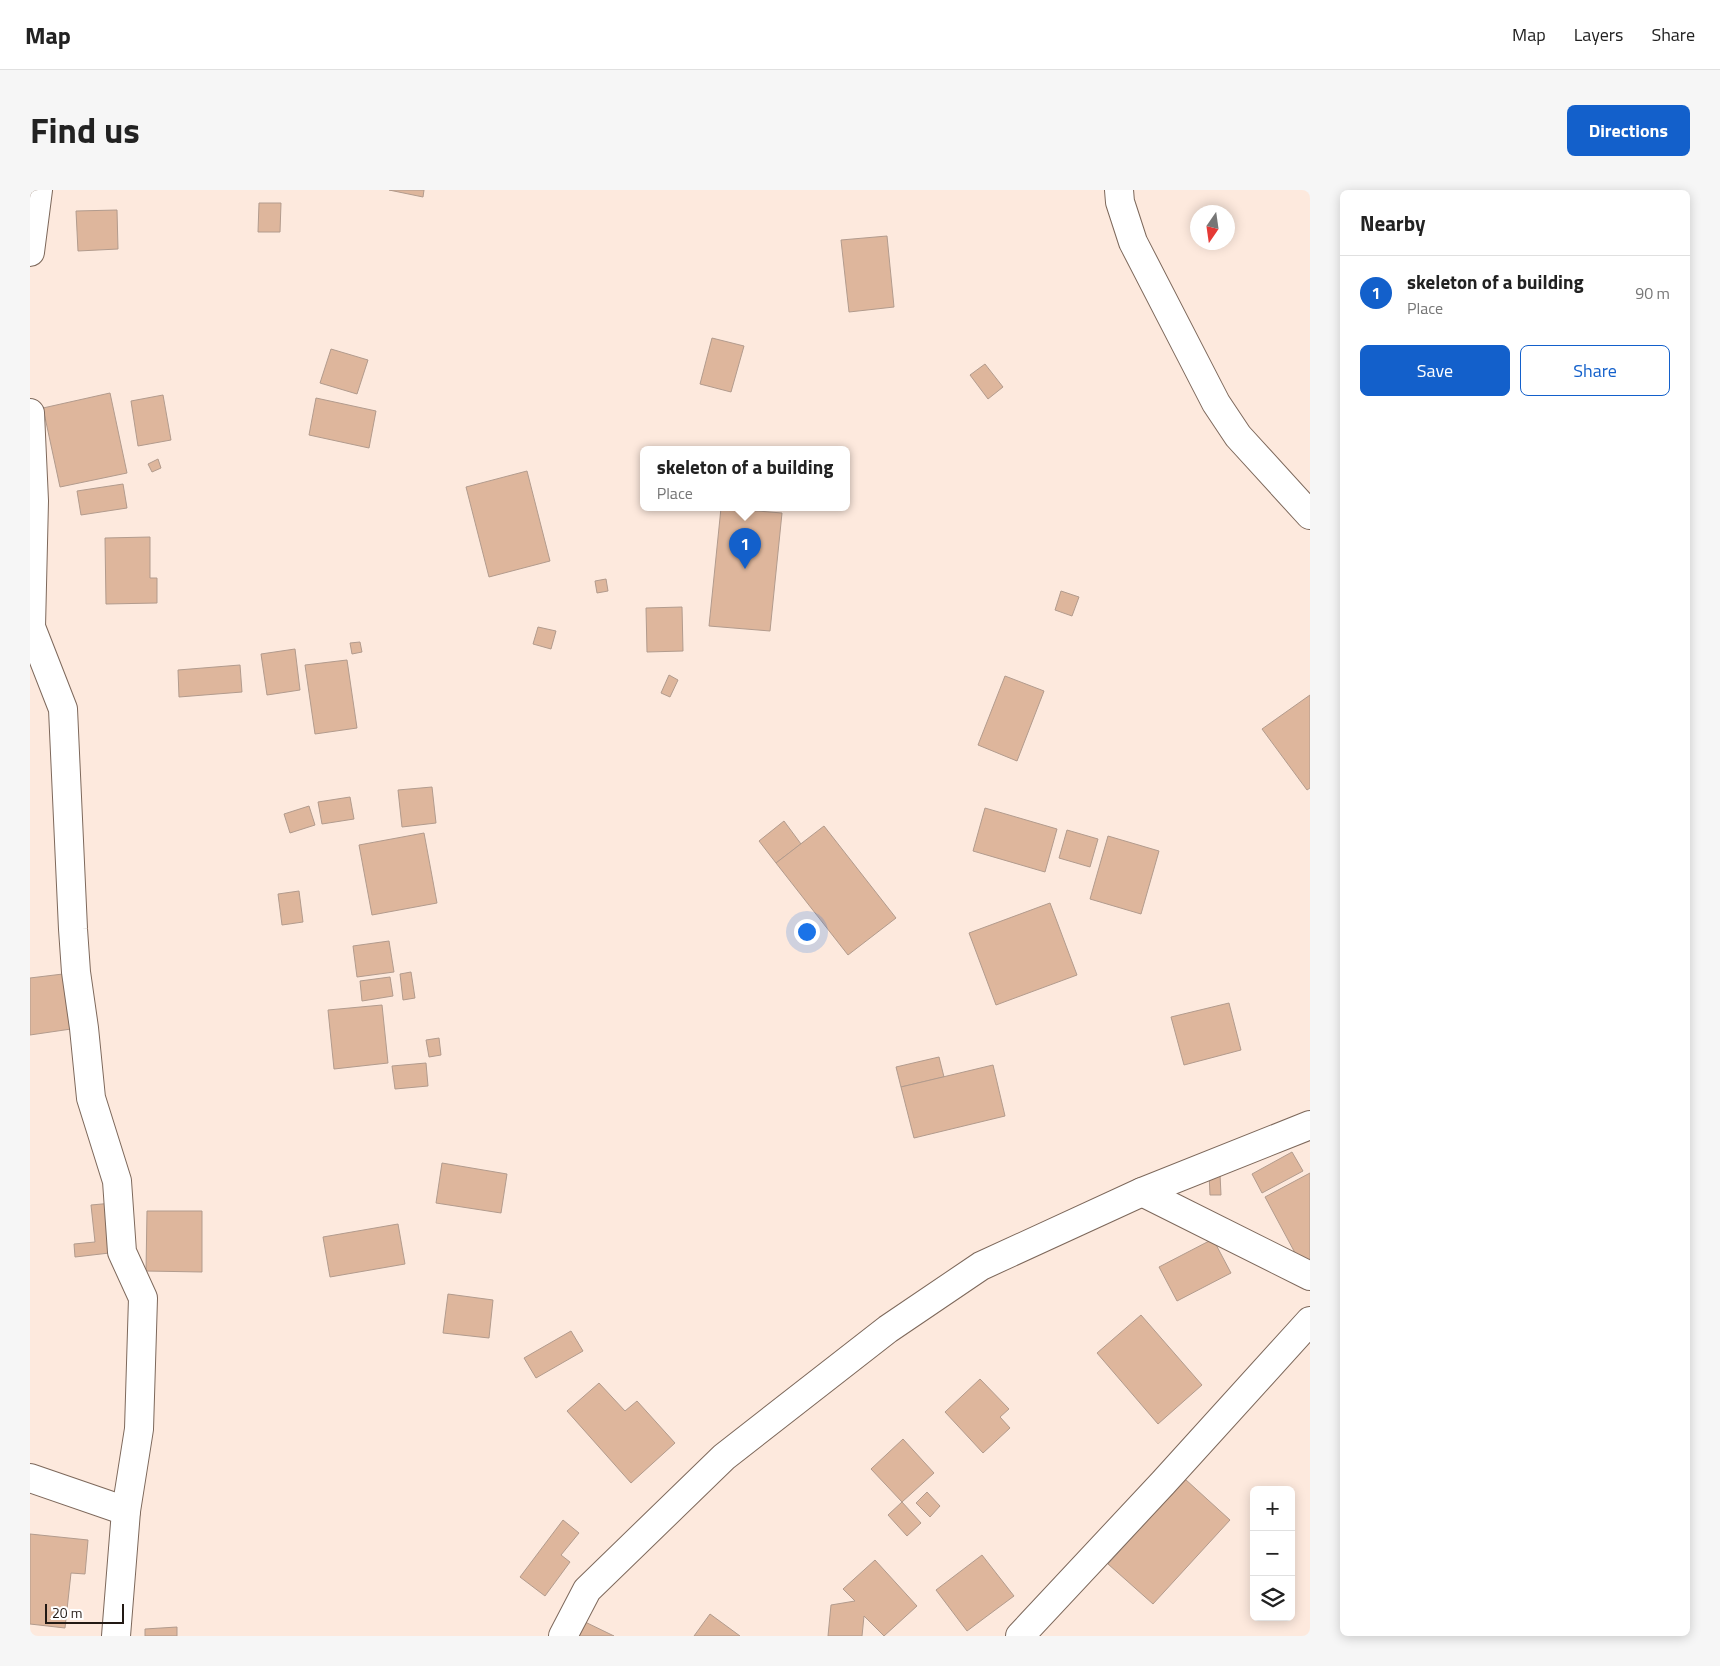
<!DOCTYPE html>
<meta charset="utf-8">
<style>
:root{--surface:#fff;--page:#f6f6f6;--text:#222;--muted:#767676;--line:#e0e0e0;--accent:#1360cb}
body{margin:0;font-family:"Titillium Web",sans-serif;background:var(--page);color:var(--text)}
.controls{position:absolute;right:15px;bottom:15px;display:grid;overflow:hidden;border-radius:8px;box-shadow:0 2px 12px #0003}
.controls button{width:45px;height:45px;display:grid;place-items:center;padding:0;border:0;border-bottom:1px solid var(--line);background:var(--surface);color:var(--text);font:25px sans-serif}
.compass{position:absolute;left:1160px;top:15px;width:45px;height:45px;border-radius:50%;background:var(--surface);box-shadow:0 2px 12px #0003;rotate:193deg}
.scale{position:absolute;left:15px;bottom:12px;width:79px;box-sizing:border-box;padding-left:5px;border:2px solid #221914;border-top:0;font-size:14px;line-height:18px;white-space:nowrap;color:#221914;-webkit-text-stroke:4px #fff;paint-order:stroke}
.you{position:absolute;left:776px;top:741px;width:18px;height:18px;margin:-12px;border:4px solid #fff;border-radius:50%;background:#1a73e8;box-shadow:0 0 0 8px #1a73e833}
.badge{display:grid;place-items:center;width:32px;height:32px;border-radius:50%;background:var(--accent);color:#fff;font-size:16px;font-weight:700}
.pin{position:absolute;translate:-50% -41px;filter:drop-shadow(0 1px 2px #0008)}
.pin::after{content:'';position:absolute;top:26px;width:18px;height:15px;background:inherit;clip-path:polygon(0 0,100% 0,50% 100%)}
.popup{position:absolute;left:610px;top:256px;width:210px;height:65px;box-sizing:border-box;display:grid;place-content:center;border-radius:8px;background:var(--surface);filter:drop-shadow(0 1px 4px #0005);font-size:16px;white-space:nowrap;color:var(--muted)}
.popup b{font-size:19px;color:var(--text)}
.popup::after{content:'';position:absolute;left:50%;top:100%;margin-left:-10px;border:10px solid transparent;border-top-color:var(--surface)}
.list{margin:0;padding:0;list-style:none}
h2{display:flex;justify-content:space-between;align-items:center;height:65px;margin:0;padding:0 20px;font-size:21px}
h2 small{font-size:16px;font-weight:400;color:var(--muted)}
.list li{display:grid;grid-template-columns:32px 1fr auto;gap:15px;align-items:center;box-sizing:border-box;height:75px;padding:0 20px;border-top:1px solid var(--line)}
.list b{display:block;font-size:19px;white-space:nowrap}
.list p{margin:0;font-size:16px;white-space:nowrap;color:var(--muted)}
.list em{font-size:16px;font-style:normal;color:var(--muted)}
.actions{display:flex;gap:10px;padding:15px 20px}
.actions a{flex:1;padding:11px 0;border:1px solid var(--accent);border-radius:8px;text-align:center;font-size:18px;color:var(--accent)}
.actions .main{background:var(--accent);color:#fff}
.icon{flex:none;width:28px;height:28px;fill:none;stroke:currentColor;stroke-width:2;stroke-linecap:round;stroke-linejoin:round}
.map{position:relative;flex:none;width:1280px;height:1446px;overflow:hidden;border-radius:8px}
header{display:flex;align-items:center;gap:30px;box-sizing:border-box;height:70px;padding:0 25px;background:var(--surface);border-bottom:1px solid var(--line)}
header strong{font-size:24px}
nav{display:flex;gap:28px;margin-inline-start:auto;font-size:18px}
.intro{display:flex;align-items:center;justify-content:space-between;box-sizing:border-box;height:120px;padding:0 30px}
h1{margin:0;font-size:35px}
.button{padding:12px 22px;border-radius:8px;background:var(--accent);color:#fff;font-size:18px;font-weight:700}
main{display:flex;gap:30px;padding:0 30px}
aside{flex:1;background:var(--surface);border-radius:8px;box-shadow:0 2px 12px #0003}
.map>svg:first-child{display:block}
.building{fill:#deb69c;stroke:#b29b8d}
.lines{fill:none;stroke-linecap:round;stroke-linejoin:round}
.minor-casing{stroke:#7d685b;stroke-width:30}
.minor{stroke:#fff;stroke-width:28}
</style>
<header>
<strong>Map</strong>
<nav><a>Map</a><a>Layers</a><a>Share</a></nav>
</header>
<div class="intro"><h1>Find us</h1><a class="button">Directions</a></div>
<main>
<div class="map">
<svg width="1280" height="1446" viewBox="0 0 1280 1446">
<rect width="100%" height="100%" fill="#fde9dd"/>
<g class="building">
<polygon points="359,0 394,0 393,7"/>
<polygon points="229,13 251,13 250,42 228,42"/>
<polygon points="87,20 88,59 48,61 46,21"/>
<polygon points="857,46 864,117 819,122 811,50"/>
<polygon points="682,148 714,156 701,202 670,194"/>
<polygon points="301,159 338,170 327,204 290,193"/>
<polygon points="955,174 973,197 958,209 940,185"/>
<polygon points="80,203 97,283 30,297 13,218"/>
<polygon points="133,205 141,250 108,256 101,211"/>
<polygon points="286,208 346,221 339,258 279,245"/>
<polygon points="128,269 131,278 122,282 118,274"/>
<polygon points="497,281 520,371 459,387 436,297"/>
<polygon points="93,294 97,318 51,325 47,301"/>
<polygon points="691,318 752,323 740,441 679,436"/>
<polygon points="120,347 120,388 127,388 127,413 76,414 75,348"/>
<polygon points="576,389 578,401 567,403 565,391"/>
<polygon points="1031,401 1049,407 1042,426 1025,420"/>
<polygon points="652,417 653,461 617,462 616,418"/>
<polygon points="508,437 526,441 521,459 503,454"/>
<polygon points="330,452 332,462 322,464 320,453"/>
<polygon points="265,459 270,500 237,505 231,464"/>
<polygon points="317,470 327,538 285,544 275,475"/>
<polygon points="210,475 212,502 149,507 148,480"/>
<polygon points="639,485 648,490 640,507 631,503"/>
<polygon points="975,486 1014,501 987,571 948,555"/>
<polygon points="1280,505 1280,598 1277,600 1232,539"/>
<polygon points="402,597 406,633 372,637 368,600"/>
<polygon points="320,607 324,629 292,634 288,612"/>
<polygon points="279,616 285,635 260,643 254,624"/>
<polygon points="955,618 1027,639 1015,682 943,661"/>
<polygon points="754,631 771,654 746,673 729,651"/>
<polygon points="794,636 866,728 818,765 746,673"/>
<polygon points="1037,640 1068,649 1060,677 1029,668"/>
<polygon points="394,643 407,713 342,725 329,655"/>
<polygon points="1078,646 1129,661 1111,724 1060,709"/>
<polygon points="269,701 273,732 252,735 248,704"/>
<polygon points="1020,713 1047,785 966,815 939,743"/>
<polygon points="359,751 364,782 327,787 323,756"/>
<polygon points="381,782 385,808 373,810 370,784"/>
<polygon points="41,783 48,838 0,845 0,788"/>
<polygon points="360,787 363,806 332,811 330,791"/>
<polygon points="1199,813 1211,860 1154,875 1141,827"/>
<polygon points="352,815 358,873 304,879 298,820"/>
<polygon points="409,848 411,865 399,867 396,850"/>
<polygon points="909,867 914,887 871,897 866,877"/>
<polygon points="396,873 398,896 365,899 362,876"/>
<polygon points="963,875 975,926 884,948 871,897"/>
<polygon points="1262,962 1273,981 1232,1003 1222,984"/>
<polygon points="412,973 477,984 471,1023 406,1013"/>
<polygon points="1280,983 1280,1069 1271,1074 1235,1007"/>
<polygon points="1179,984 1190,984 1191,1005 1180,1005"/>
<polygon points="83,1013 88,1062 45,1067 44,1054 65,1052 61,1015"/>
<polygon points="117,1021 172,1021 172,1082 116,1081"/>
<polygon points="368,1034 375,1074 300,1087 293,1047"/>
<polygon points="1183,1049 1201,1083 1147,1111 1129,1077"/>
<polygon points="418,1104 463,1110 459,1148 413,1143"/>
<polygon points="1111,1125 1172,1195 1128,1234 1067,1163"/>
<polygon points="541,1141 553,1161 506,1188 494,1168"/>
<polygon points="950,1189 979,1219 970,1227 980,1238 953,1263 915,1222"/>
<polygon points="569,1193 595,1221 607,1211 645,1253 601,1293 537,1221"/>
<polygon points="873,1249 904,1283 872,1312 841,1279"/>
<polygon points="1155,1289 1200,1330 1123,1414 1078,1374"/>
<polygon points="897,1302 910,1316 900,1327 886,1313"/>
<polygon points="872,1312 891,1333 877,1346 858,1325"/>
<polygon points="533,1330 549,1343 531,1365 540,1372 515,1406 490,1387"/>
<polygon points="0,1344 58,1350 55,1384 41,1383 35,1438 0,1434"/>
<polygon points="952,1365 984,1406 937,1441 906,1400"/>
<polygon points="845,1370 887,1416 854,1446 834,1426 832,1446 798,1446 801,1415 825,1411 813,1399"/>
<polygon points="680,1424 710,1446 664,1446"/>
<polygon points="551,1430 584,1446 543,1446"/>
<polygon points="147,1437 147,1446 115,1446 115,1439"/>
</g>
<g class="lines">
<g class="minor-casing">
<g id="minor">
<polyline points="1089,0 1090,12 1103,52 1186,213 1208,246 1280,325"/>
<polyline points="0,62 8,0"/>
<polyline points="0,223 4,311 1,437 33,519 43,739 46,782 54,838 61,908 87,991 92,1062 113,1108 109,1239 96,1321 86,1446"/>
<polyline points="1112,1002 1280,1086"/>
<polyline points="0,1288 96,1321"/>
<polyline points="533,1446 557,1400 694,1267 858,1139 951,1076 1112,1002 1280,935"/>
<polyline points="990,1446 1133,1293 1280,1131"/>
</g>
</g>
<use href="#minor" class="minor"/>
</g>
</svg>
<div class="controls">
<button>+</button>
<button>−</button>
<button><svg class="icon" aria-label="layers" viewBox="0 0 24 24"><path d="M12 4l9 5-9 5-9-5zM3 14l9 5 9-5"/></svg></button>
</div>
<svg class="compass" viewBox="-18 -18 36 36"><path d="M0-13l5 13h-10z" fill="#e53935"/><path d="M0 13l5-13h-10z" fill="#767676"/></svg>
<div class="scale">20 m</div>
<div class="you"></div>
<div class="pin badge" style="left:715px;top:379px">1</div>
<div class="popup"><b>skeleton of a building</b>Place</div>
</div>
<aside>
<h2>Nearby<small></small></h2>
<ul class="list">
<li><span class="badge">1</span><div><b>skeleton of a building</b><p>Place</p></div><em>90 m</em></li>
</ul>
<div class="actions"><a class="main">Save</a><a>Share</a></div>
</aside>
</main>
